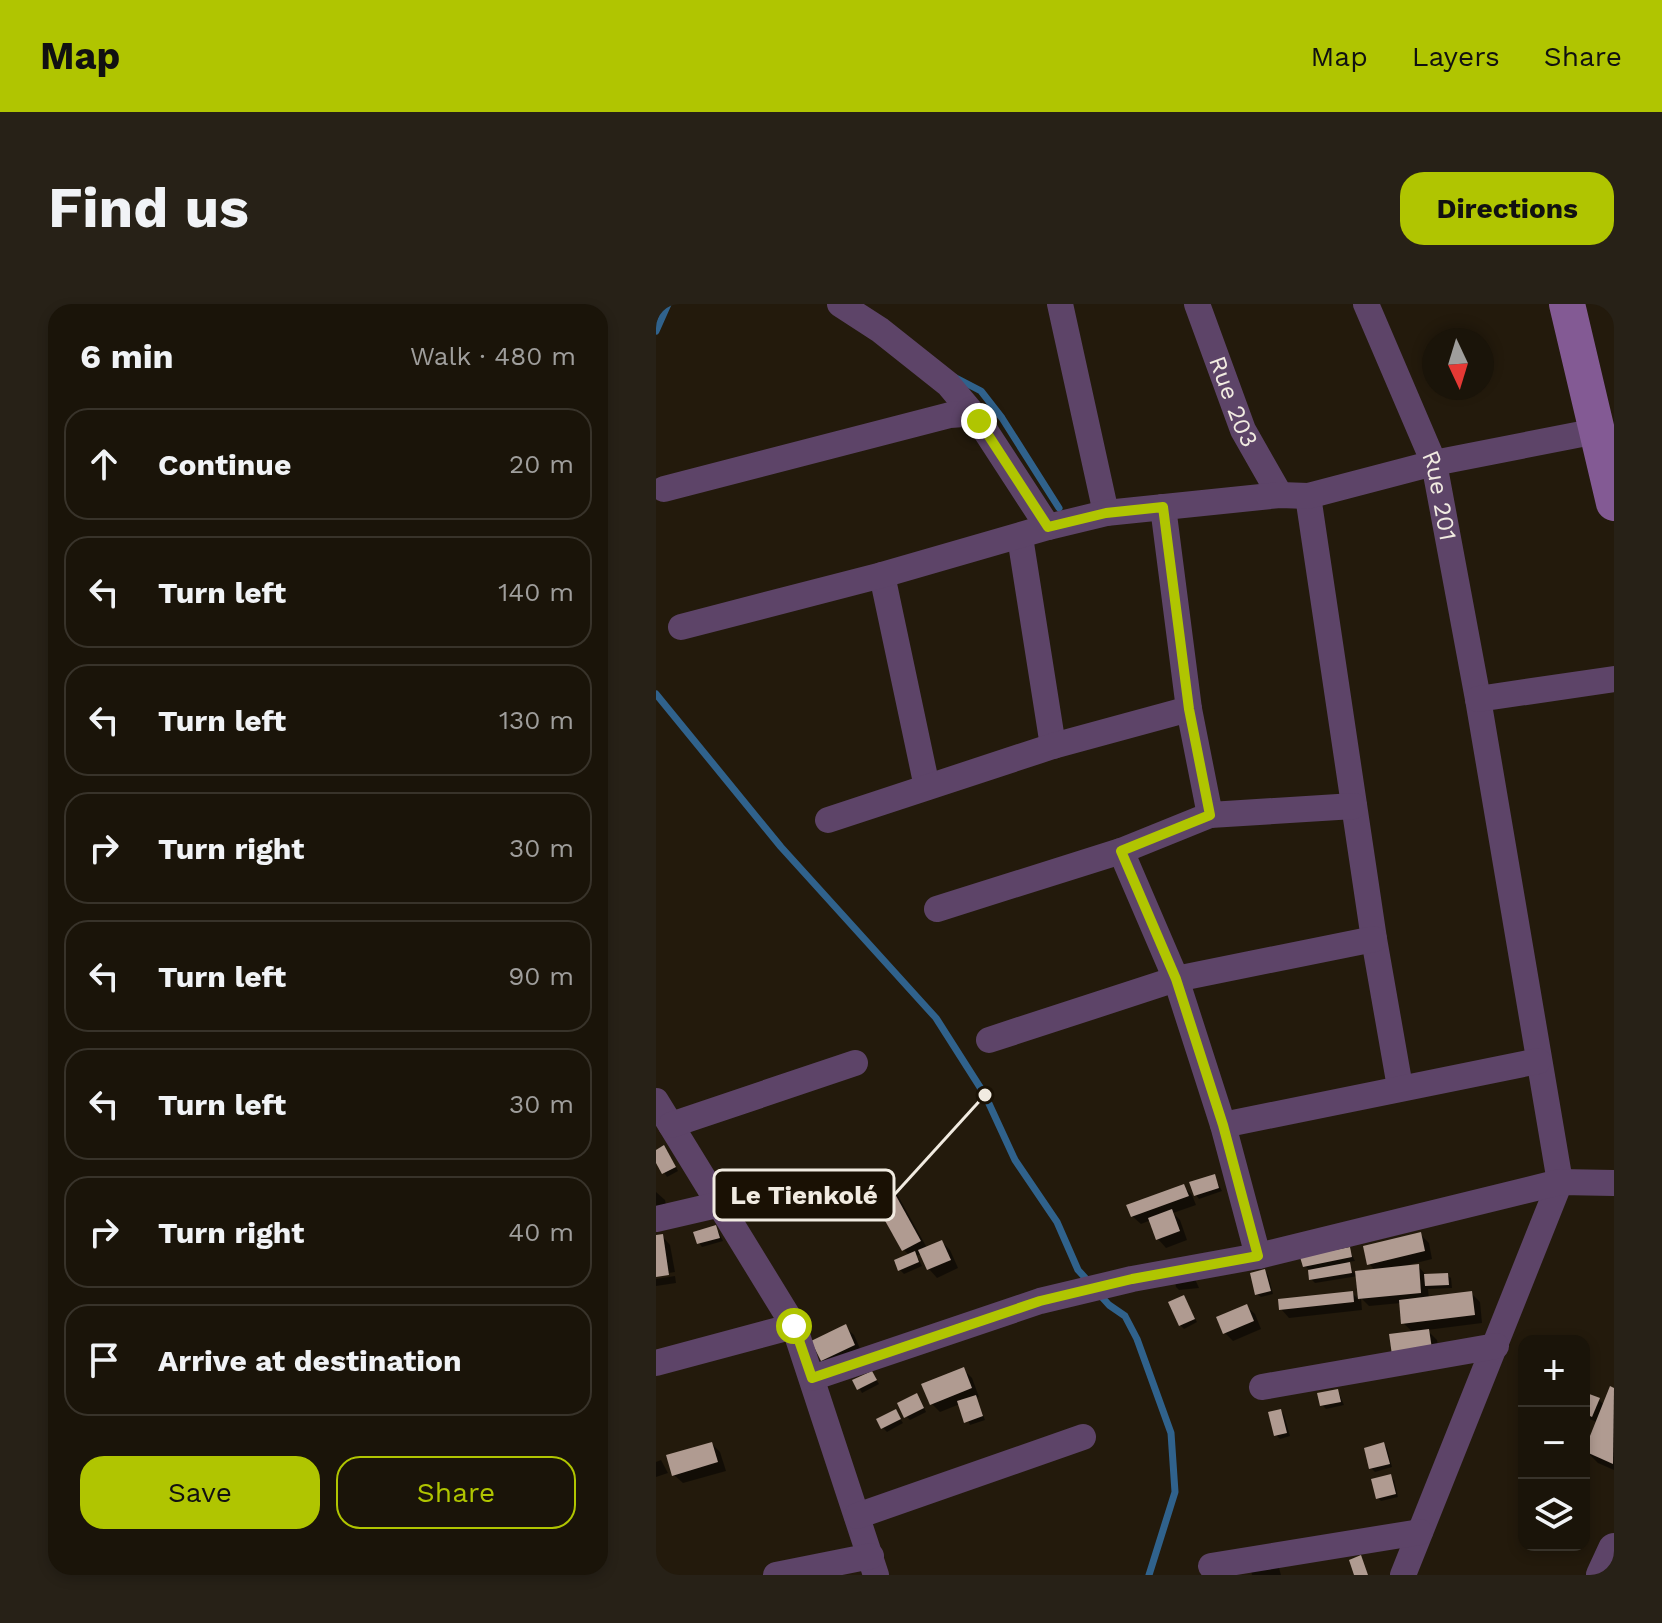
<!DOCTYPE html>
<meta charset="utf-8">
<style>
:root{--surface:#1a1409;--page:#272117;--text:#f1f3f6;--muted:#9f9e9c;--line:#38332a;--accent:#b0c501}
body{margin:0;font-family:"Work Sans",sans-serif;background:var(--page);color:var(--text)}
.controls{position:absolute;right:24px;bottom:24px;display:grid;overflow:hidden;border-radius:16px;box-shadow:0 4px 12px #0003}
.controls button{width:72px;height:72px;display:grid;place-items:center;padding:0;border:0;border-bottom:2px solid var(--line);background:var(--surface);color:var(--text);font:40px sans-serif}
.compass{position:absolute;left:766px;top:24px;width:72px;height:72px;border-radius:50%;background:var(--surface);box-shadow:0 4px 12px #0003;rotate:176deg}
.stop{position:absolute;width:24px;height:24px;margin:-18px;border:6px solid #b0c501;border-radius:50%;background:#fff}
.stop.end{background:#b0c501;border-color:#fff;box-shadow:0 2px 8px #0008}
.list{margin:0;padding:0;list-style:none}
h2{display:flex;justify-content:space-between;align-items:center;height:104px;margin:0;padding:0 32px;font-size:34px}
h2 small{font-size:26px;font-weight:400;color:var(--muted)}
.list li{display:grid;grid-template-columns:52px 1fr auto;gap:24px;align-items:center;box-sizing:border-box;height:112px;margin:0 16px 16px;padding:0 16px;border:2px solid var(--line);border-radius:24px}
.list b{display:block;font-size:30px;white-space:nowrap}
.list em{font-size:26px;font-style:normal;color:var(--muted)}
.actions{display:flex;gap:16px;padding:24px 32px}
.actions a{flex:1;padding:18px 0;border:2px solid var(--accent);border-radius:24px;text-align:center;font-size:28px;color:var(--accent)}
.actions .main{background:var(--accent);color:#111}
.icon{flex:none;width:44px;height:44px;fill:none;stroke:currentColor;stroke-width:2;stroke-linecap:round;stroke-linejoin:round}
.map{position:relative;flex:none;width:958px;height:1271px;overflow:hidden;border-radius:24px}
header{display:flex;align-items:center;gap:48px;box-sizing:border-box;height:112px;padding:0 40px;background:var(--accent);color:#111}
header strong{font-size:38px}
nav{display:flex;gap:44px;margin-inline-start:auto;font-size:28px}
.intro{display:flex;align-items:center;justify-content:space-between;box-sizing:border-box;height:192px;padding:0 48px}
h1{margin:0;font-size:56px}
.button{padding:20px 36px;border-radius:24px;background:var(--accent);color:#111;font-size:28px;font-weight:700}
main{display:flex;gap:48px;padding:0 48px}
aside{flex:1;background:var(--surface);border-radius:24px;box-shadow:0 4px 12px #0003}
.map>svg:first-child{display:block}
.shadow{fill:#0007}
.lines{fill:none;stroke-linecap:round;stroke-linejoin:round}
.stream{stroke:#30628c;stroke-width:7}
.building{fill:#b09b91}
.minor{stroke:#5d4468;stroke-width:26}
.tertiary{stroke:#5d4468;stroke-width:32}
.secondary{stroke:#835a94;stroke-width:36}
.route{stroke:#b0c501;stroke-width:10}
.labels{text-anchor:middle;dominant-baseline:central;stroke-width:8;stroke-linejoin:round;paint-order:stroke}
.street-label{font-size:24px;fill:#f1ebe1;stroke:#1a1104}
.leader{fill:none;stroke:#f1ebe1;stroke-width:3}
.callout-dot{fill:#f1ebe1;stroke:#1a1104;stroke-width:3}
.callout{fill:#1a1104;stroke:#f1ebe1;stroke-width:3}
.callout-label{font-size:26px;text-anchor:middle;font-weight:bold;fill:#f1ebe1}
</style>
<header>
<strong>Map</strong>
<nav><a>Map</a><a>Layers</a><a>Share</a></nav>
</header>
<div class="intro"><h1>Find us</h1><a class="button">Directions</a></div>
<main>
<aside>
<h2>6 min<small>Walk · 480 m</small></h2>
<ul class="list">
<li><svg class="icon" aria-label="ahead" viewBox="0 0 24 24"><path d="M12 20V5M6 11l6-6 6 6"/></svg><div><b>Continue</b></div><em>20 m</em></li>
<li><svg class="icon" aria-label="left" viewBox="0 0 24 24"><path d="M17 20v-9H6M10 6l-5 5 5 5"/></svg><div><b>Turn left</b></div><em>140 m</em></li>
<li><svg class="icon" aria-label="left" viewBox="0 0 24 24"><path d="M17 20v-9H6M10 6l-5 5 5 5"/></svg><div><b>Turn left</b></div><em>130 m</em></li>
<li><svg class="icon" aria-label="right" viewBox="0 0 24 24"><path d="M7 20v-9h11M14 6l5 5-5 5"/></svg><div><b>Turn right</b></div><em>30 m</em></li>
<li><svg class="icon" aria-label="left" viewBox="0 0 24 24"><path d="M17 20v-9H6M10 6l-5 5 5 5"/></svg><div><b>Turn left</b></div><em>90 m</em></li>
<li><svg class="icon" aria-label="left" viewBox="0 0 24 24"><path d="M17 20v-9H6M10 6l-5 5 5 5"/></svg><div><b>Turn left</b></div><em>30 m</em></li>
<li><svg class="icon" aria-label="right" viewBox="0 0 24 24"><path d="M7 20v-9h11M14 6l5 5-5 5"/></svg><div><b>Turn right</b></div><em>40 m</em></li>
<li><svg class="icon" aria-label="arrive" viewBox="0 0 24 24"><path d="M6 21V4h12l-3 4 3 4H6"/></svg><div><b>Arrive at destination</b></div></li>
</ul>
<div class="actions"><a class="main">Save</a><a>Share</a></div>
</aside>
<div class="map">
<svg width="958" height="1271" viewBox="0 0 958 1271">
<rect width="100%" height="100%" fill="#231a0c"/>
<g class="shadow">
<polygon points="11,847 22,867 11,873 0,855 0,848"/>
<polygon points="558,872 566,887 543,895 540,891"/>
<polygon points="228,873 236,881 271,944 286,938 294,946 302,964 281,974 273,965 266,949 261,952 266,962 248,970 244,966 254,952 248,946"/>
<polygon points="528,883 536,891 540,901 517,909 524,916 531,936 510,944 502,935 495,916 485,920 476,912"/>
<polygon points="0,888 9,896 12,912 0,914"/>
<polygon points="60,923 67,937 46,943 43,939"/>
<polygon points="764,930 773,939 776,955 752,961 752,964 762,962 771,972 791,971 795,974 796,984 772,985 773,995 815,989 824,998 826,1019 771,1026 781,1036 784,1053 747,1019 745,999 713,1002 705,994 706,1006 633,1014 625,1005 696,989 704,997 702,972 659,979 655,975 654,966 648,962 693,945 699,957 691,958 698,969 720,967 713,960"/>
<polygon points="6,932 14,941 19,968 0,971 0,933"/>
<polygon points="609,967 612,971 617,990 605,993 601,990"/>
<polygon points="19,972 20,979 0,982 0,975"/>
<polygon points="539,975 543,984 523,986 520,983 519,977"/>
<polygon points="527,994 541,1018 528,1025 524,1021"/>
<polygon points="590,1002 599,1010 605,1025 577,1037 569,1029"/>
<polygon points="189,1023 198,1031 206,1049 175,1065 166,1056"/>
<polygon points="308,1066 316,1074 323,1093 320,1094 329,1116 314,1121 304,1100 284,1108 275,1099"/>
<polygon points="216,1069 223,1080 206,1089 199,1077"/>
<polygon points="956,1085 958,1086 958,1166 942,1159 929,1146 941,1118 928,1113 928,1090 943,1096 948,1101"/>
<polygon points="682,1087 688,1101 670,1105 666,1101"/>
<polygon points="264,1095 270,1108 254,1116 250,1112"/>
<polygon points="239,1107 247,1119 231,1128 227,1124"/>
<polygon points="625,1107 628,1111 634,1132 624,1135 620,1131"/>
<polygon points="56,1140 64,1148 70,1167 27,1179 18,1171"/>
<polygon points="727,1140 731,1144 736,1163 719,1168 715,1164"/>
<polygon points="5,1156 12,1169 0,1173 0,1158"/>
<polygon points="734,1172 738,1176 742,1193 725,1197 722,1194"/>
<polygon points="614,1256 623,1264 625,1271 596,1271 594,1262"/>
</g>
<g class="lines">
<g class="stream">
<polyline points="0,27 12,0"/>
<polyline points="300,74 325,87 346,114 403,204"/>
<polyline points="0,390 125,543 280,714 329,791 359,856 401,918 422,966 433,978"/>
<polyline points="444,991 453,1001 469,1012 481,1035 515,1129 519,1188 493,1271"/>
</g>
</g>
<g class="building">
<polygon points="8,841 20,863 6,870 0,859 0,846"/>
<polygon points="228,870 265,937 246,947 209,881"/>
<polygon points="559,870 563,884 538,892 533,878"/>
<polygon points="528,880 533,892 475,913 470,901"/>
<polygon points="516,905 524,927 500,936 492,914"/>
<polygon points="60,921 64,934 41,940 37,928"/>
<polygon points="765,928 769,947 711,961 707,942"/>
<polygon points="7,930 13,971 0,973 0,931"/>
<polygon points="286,936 295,956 271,966 262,946"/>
<polygon points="694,943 696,953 647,963 644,953"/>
<polygon points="259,947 263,958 242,967 238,956"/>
<polygon points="694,958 696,969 653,976 652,966"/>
<polygon points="763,960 765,989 702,995 699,967"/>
<polygon points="609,965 615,987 599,991 594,969"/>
<polygon points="792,969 793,981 769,982 768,970"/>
<polygon points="697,987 698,998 623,1006 622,995"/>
<polygon points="816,987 819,1011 745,1020 743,996"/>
<polygon points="528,991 539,1015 523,1022 512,998"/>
<polygon points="591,1000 598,1017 567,1030 560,1013"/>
<polygon points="190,1020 199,1041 165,1057 155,1037"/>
<polygon points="773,1025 776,1045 736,1051 733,1030"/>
<polygon points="308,1063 316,1084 274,1101 265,1080"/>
<polygon points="216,1067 221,1076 201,1086 196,1076"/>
<polygon points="954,1082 958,1084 957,1160 928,1147"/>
<polygon points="682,1085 685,1098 664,1102 661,1089"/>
<polygon points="928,1088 944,1094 936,1113 928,1109"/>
<polygon points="261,1089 268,1104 248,1114 241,1099"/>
<polygon points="320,1091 327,1112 308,1119 301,1097"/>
<polygon points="240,1105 245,1115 225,1125 220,1115"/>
<polygon points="625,1105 631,1129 618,1132 612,1108"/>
<polygon points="56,1138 62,1158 16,1172 10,1151"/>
<polygon points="728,1138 734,1160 713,1165 708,1144"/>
<polygon points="735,1170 740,1190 720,1195 715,1175"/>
<polygon points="705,1251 712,1271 698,1271 693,1256"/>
</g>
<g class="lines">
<g class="minor">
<polyline points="184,0 224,26 292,80 323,117"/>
<polyline points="404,0 450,209"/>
<path id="s1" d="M541,0L587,126L624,191"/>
<path id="s2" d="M710,0L778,159L822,395L904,878L747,1271"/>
<polyline points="8,185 294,111 308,110 323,117 392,223"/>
<polyline points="652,192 718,635 744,783"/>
<polyline points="507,203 533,405 554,511"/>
<polyline points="364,233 397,442"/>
<polyline points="226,271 271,483"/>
<polyline points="25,323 226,271 392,223 450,209 624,191 652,192 778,159 941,127"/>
<polyline points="822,395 958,375"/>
<polyline points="172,516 397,442 533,405"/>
<polyline points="465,547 520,675 567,821 602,952"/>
<polyline points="281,605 465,547 554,511 698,502"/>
<polyline points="333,736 520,675 718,635"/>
<polyline points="0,797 138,1022 220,1271"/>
<polyline points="15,821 199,759"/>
<polyline points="567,821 882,757"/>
<polyline points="0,915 65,900"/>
<polyline points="0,1059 138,1022"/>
<polyline points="156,1074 384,997 476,975 602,952 904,878 958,879"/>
<polyline points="606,1083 840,1042"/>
<polyline points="201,1212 427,1133"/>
<polyline points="555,1262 764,1228"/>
<polyline points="120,1271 215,1252"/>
</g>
<polyline class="tertiary" points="946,1271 958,1245"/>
<polyline class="secondary" points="911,0 958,199"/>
</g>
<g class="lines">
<polyline class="route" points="138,1022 156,1074 384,997 476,975 602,952 567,821 520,675 465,547 554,511 533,405 507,203 450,209 392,223 323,117"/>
</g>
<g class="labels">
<g class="street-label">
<text stroke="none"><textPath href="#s1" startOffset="104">Rue 203</textPath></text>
<text stroke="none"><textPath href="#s2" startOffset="206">Rue 201</textPath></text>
</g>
</g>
<path class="leader" d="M329 791L238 891"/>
<circle class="callout-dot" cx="329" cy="791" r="8"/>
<rect class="callout" x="58" y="866" width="180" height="50" rx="8"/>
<g class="callout-label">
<text x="148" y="900">Le Tienkolé</text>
</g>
</svg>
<div class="controls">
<button>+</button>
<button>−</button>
<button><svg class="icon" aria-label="layers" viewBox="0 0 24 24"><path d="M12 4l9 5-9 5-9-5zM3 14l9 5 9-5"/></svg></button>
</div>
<svg class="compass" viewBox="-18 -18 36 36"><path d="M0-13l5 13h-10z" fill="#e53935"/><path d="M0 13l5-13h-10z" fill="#9f9e9c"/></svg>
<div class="stop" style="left:138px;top:1022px"></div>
<div class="stop end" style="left:323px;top:117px"></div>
</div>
</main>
